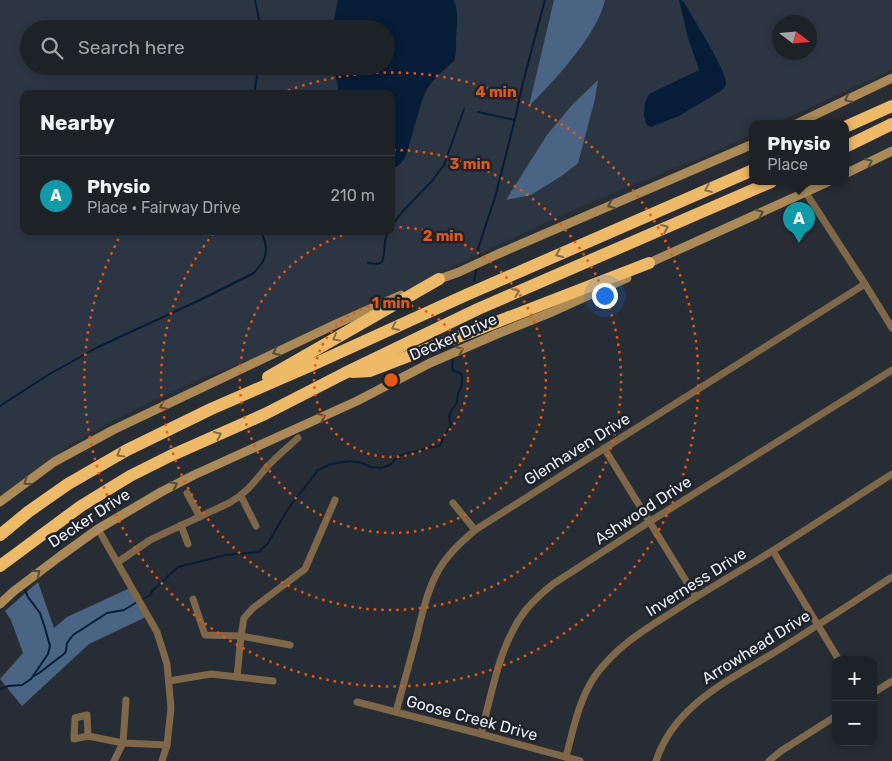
<!DOCTYPE html>
<meta charset="utf-8">
<style>
:root{--surface:#1d2227;--page:#2a2f33;--text:#f1f3f6;--muted:#a0a4a7;--line:#3b3f44;--accent:#eaaa38}
body{margin:0;font-family:Rubik,sans-serif;background:var(--page);color:var(--text)}
.controls{position:absolute;right:15px;bottom:15px;display:grid;overflow:hidden;border-radius:10px;box-shadow:0 2px 8px #0003}
.controls button{width:45px;height:45px;display:grid;place-items:center;padding:0;border:0;border-bottom:1px solid var(--line);background:var(--surface);color:var(--text);font:25px sans-serif}
.compass{position:absolute;left:772px;top:15px;width:45px;height:45px;border-radius:50%;background:var(--surface);box-shadow:0 2px 8px #0003;rotate:106deg}
.you{position:absolute;left:604px;top:295px;width:18px;height:18px;margin:-12px;border:4px solid #fff;border-radius:50%;background:#1a73e8;box-shadow:0 0 0 8px #1a73e833}
.badge{display:grid;place-items:center;width:32px;height:32px;border-radius:50%;background:var(--accent);color:#fff;font-size:16px;font-weight:700}
.pin{position:absolute;translate:-50% -41px;filter:drop-shadow(0 1px 2px #0008)}
.pin::after{content:'';position:absolute;top:26px;width:18px;height:15px;background:inherit;clip-path:polygon(0 0,100% 0,50% 100%)}
.popup{position:absolute;left:749px;top:120px;width:100px;height:65px;box-sizing:border-box;display:grid;place-content:center;border-radius:10px;background:var(--surface);filter:drop-shadow(0 1px 4px #0005);font-size:16px;white-space:nowrap;color:var(--muted)}
.popup b{font-size:19px;color:var(--text)}
.popup::after{content:'';position:absolute;left:50%;top:100%;margin-left:-10px;border:10px solid transparent;border-top-color:var(--surface)}
.list{margin:0;padding:0;list-style:none}
h2{display:flex;justify-content:space-between;align-items:center;height:65px;margin:0;padding:0 20px;font-size:21px}
h2 small{font-size:16px;font-weight:400;color:var(--muted)}
.list li{display:grid;grid-template-columns:32px 1fr auto;gap:15px;align-items:center;box-sizing:border-box;height:80px;padding:0 20px;border-top:1px solid var(--line)}
.list b{display:block;font-size:19px;white-space:nowrap}
.list p{margin:0;font-size:16px;white-space:nowrap;color:var(--muted)}
.list em{font-size:16px;font-style:normal;color:var(--muted)}
.icon{flex:none;width:28px;height:28px;fill:none;stroke:currentColor;stroke-width:2;stroke-linecap:round;stroke-linejoin:round}
.map{position:relative;flex:none;width:892px;height:761px;overflow:hidden}
.search{position:absolute;background:var(--surface);box-shadow:0 2px 8px #0003;left:20px;top:20px;width:375px;height:55px;display:flex;align-items:center;gap:12px;box-sizing:border-box;padding:0 18px;border-radius:28px;color:var(--muted);font-size:19px}
.panel{position:absolute;background:var(--surface);box-shadow:0 2px 8px #0003;left:20px;top:90px;width:375px;height:145px;border-radius:10px}
.map>svg:first-child{display:block}
.built{fill:#2c3643;fill-rule:evenodd}
.forest{fill:#4a6584}
.water{fill:#051d37}
.lines{fill:none;stroke-linecap:round;stroke-linejoin:round}
.stream{stroke:#051d37;stroke-width:2}
.street{stroke:#7e6848;stroke-width:7}
.secondary{stroke:#ab8a55;stroke-width:9}
.highway{stroke:#efba65;stroke-width:12}
.oneway{stroke:#564c3b}
.oneway2{stroke:#866e48}
.ring{fill:none;stroke:#e8590c;stroke-width:2.5;stroke-dasharray:2.5 5}
.labels{text-anchor:middle;dominant-baseline:central;stroke-width:5;stroke-linejoin:round;paint-order:stroke}
.street-label{font-size:16px;fill:#eaeef3;stroke:#1d232a}
.centre{fill:#e8590c;stroke:#1d232a;stroke-width:2.5}
.ring-label{font-size:15px;text-anchor:middle;font-weight:bold;fill:#e8590c;stroke:#1d232a;stroke-width:5;stroke-linejoin:round;paint-order:stroke}
</style>
<div class="map">
<svg width="892" height="761" viewBox="0 0 892 761">
<rect width="100%" height="100%" fill="#272d34"/>
<path class="built" d="M0,0H892V70L774,124H753V134L696,160L615,192L562,215L460,263L432,278L360,309L240,364L202,378L123,415L65,448L45,463L42,467L0,497ZM780,22H810V52H780ZM29,29H386V66H29ZM24,94H391V231H24Z"/>
<g class="forest">
<path d="M554,0H605C598,34 553,82 529,106Z"/>
<polygon points="598,80 595,99 578,163 563,175 531,195 506,200 547,135 572,105"/>
<polygon points="38,582 54,628 67,617 130,588 146,617 89,644 22,706 0,679 23,653 11,620 5,611"/>
</g>
<g class="water">
<path d="M338,0H454C459,14 457,23 456,37C456,45 457,53 454,61C443,71 431,80 425,93C418,110 415,128 409,145C407,151 406,158 401,163C399,166 395,167 391,169V94H339L334,66H386V29H332Z"/>
<path d="M679,0H682L687,7C695,22 727,71 726,84C725,87 724,88 722,90L679,116L651,127L646,124L644,115L645,103L649,94L699,70L688,38Z"/>
</g>
<g class="lines">
<g class="stream">
<polyline points="255,0 261,29"/>
<polyline points="254,94 259,66"/>
<polyline points="478,112 515,120"/>
<polyline points="391,227 402,212 432,181 444,165 464,109"/>
<polyline points="480,258 478,249 496,194 516,115 522,86 545,0"/>
<polyline points="368,263 377,264 382,262 384,254 385,241 388,231"/>
<polyline points="474,281 477,267"/>
<polyline points="0,406 48,375 98,347 200,300 254,273 262,263 265,257 266,249 265,242 261,231"/>
<polyline points="141,600 150,595 153,590 178,567 226,555 259,552 268,543 288,509 318,470 331,464 350,461 362,463 371,467 381,468 390,465 398,456 421,450 426,448 440,446 444,436 451,425 449,417 450,413 457,402 458,393 461,388 462,381 462,376 460,373 452,370 453,357"/>
<polyline points="34,676 39,673 64,654 66,651 67,643 73,635 107,613 124,610 137,602"/>
<polyline points="0,689 8,686 22,685 31,679 48,654 50,646 45,628 40,613 28,597 25,590"/>
</g>
<g class="street">
<polyline points="806,193 865,284 892,328"/>
<polyline points="604,448 696,597"/>
<polyline points="187,493 200,517"/>
<polyline points="241,496 256,526"/>
<polyline points="453,503 475,530"/>
<polyline points="181,525 188,544"/>
<polyline points="98,529 157,632 167,664 171,708 167,745 162,761"/>
<polyline points="773,551 839,660"/>
<path d="M118,562L150,540L229,503C247,493 253,483 266,468C276,457 288,447 298,438"/>
<polyline points="193,599 205,635 241,636 290,645"/>
<polyline points="237,677 241,636 244,618 253,608 305,569 335,500"/>
<polyline points="169,681 211,674 273,681"/>
<polyline points="873,693 892,681"/>
<polyline points="357,702 481,734 580,761"/>
<path d="M396,712C403,687 410,661 417,635C422,614 427,592 437,573C446,556 460,543 475,530L865,284"/>
<path d="M481,734C492,693 499,645 525,611C533,601 543,592 553,584L649,522L892,370"/>
<polyline points="88,736 87,715 75,718 74,739 88,736 123,743 167,745"/>
<path d="M566,757C573,730 579,699 595,676C615,648 642,631 671,613C697,596 724,580 751,564C799,535 845,504 892,474"/>
<polyline points="114,761 123,743 126,700"/>
<path d="M656,761C675,703 732,679 780,649C817,626 855,601 892,577"/>
<polyline points="769,761 781,751 836,716"/>
</g>
<g class="secondary">
<polyline points="796,124 892,78"/>
<polyline points="845,174 892,151"/>
<polyline points="644,266 649,263 828,182"/>
<polyline points="434,281 459,272 498,254 753,144"/>
<polyline points="0,502 54,462 113,430 336,324 401,295"/>
<polyline points="0,604 14,591 59,557 98,529 161,492 194,475 357,401 430,363 497,334 552,312 627,278"/>
</g>
<g class="highway">
<polyline points="845,127 892,106"/>
<polyline points="845,147 892,124"/>
<polyline points="353,372 370,371 649,263"/>
<polyline points="268,377 439,279"/>
<polyline points="0,535 28,512 68,484 127,450 211,409 312,365 466,295 753,170"/>
<polyline points="0,566 81,506 130,476 170,456 265,414 345,373 478,309 771,182"/>
</g>
</g>
<defs><path id="oneway-chevron" d="M-2-3.5L2.5 0L-2 3.5" fill="none" stroke-width="1.6" stroke-linecap="round" stroke-linejoin="round" transform="scale(1.25)"/></defs>
<g class="oneway">
<use href="#oneway-chevron" transform="translate(848 99) rotate(154)"/>
<use href="#oneway-chevron" transform="translate(869 162) rotate(-26)"/>
<use href="#oneway-chevron" transform="translate(611 205) rotate(157)"/>
<use href="#oneway-chevron" transform="translate(760 213) rotate(-24)"/>
<use href="#oneway-chevron" transform="translate(460 350) rotate(-24)"/>
<use href="#oneway-chevron" transform="translate(276 352) rotate(155)"/>
<use href="#oneway-chevron" transform="translate(163 406) rotate(155)"/>
<use href="#oneway-chevron" transform="translate(322 417) rotate(-25)"/>
<use href="#oneway-chevron" transform="translate(27 482) rotate(144)"/>
<use href="#oneway-chevron" transform="translate(174 485) rotate(-27)"/>
<use href="#oneway-chevron" transform="translate(37 573) rotate(-38)"/>
</g>
<g class="oneway2">
<use href="#oneway-chevron" transform="translate(708 189) rotate(157)"/>
<use href="#oneway-chevron" transform="translate(665 228) rotate(-23)"/>
<use href="#oneway-chevron" transform="translate(559 254) rotate(157)"/>
<use href="#oneway-chevron" transform="translate(516 292) rotate(-23)"/>
<use href="#oneway-chevron" transform="translate(395 327) rotate(155)"/>
<use href="#oneway-chevron" transform="translate(336 338) rotate(150)"/>
<use href="#oneway-chevron" transform="translate(218 435) rotate(-24)"/>
<use href="#oneway-chevron" transform="translate(120 454) rotate(150)"/>
</g>
<g class="ring">
<circle cx="391" cy="380" r="77"/>
<path d="M392 227A153 153 0 1 1 354 232"/>
<path d="M393 150A230 230 0 1 1 215 232"/>
<path d="M281 93A307 307 0 1 1 121 234"/>
</g>
<g class="labels">
<g class="street-label">
<text transform="translate(453 337) rotate(-24)">Decker Drive</text>
<text transform="translate(577 449) rotate(-32)">Glenhaven Drive</text>
<text transform="translate(643 510) rotate(-33)">Ashwood Drive</text>
<text transform="translate(89 518) rotate(-33)">Decker Drive</text>
<text transform="translate(696 582) rotate(-32)">Inverness Drive</text>
<text transform="translate(756 647) rotate(-32)">Arrowhead Drive</text>
<text transform="translate(472 718) rotate(15)">Goose Creek Drive</text>
</g>
</g>
<circle cx="391" cy="380" r="8" class="centre"/>
<g class="ring-label">
<text x="496" y="97">4 min</text>
<text x="470" y="169">3 min</text>
<text x="443" y="241">2 min</text>
<text x="391" y="308">1 min</text>
</g>
</svg>
<div class="controls">
<button>+</button>
<button>−</button>
</div>
<svg class="compass" viewBox="-18 -18 36 36"><path d="M0-13l5 13h-10z" fill="#e53935"/><path d="M0 13l5-13h-10z" fill="#a0a4a7"/></svg>
<div class="you"></div>
<div class="pin badge" style="left:799px;top:243px;background:#0f9aa8">A</div>
<div class="popup"><b>Physio</b>Place</div>
<div class="search"><svg class="icon" aria-label="search" viewBox="0 0 24 24"><circle cx="10" cy="10" r="6"/><path d="M15 15l6 6"/></svg>Search here</div>
<section class="panel">
<h2>Nearby<small></small></h2>
<ul class="list">
<li><span class="badge" style="background:#0f9aa8">A</span><div><b>Physio</b><p>Place · Fairway Drive</p></div><em>210 m</em></li>
</ul>
</section>
</div>
